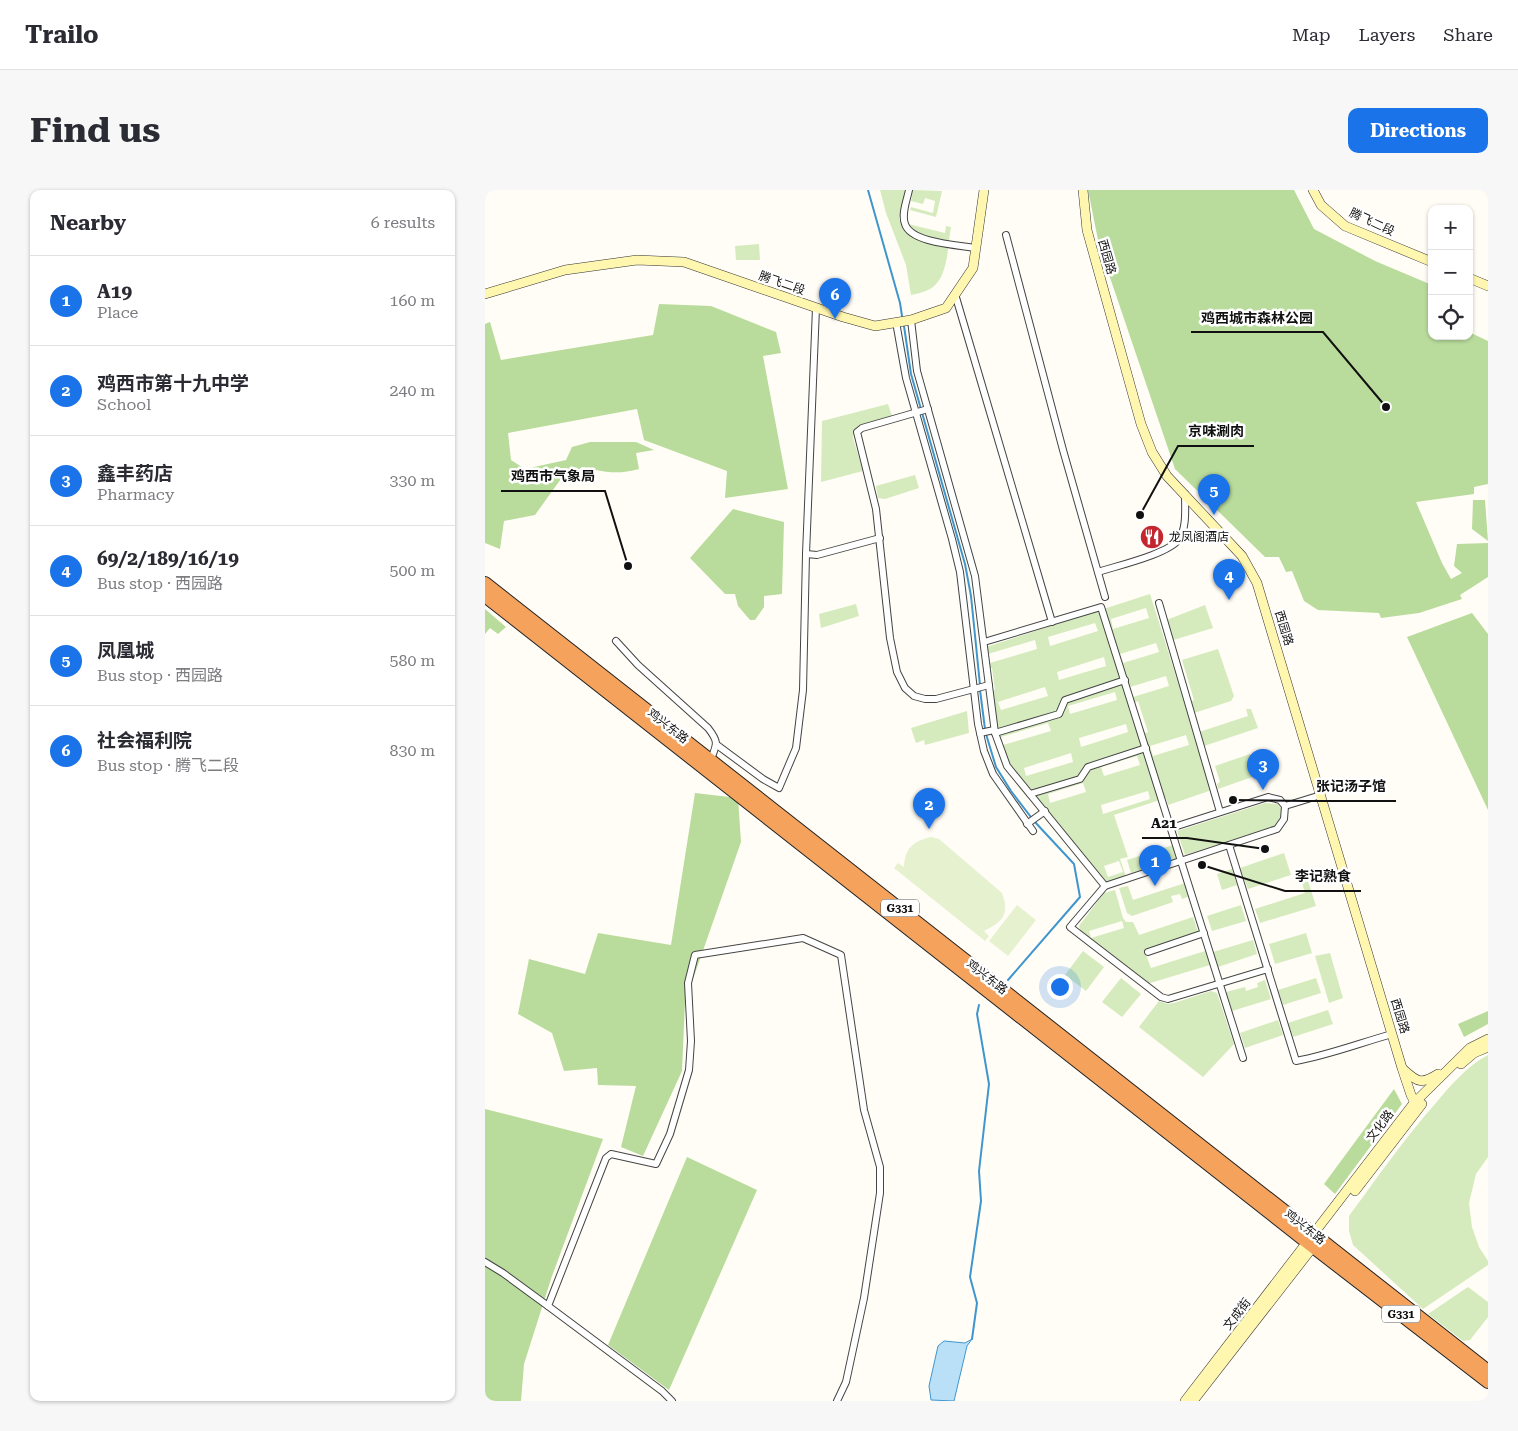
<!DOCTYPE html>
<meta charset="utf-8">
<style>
:root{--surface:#fff;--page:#f7f7f7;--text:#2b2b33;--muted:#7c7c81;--line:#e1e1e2;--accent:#1a73e8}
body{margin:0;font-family:"Roboto Serif","Noto Sans SC",serif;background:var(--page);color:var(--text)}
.controls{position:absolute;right:15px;top:15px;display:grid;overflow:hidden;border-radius:10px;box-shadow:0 1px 4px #0004}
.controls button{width:45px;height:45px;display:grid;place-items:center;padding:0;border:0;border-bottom:1px solid var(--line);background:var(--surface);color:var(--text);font:25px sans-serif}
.you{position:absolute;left:574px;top:796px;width:18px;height:18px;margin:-12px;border:4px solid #fff;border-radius:50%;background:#1a73e8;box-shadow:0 0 0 8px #1a73e833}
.badge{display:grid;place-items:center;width:32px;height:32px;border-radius:50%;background:var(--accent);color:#fff;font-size:16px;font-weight:700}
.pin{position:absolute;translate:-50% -41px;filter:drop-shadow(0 1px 2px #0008)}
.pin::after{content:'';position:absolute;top:26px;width:18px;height:15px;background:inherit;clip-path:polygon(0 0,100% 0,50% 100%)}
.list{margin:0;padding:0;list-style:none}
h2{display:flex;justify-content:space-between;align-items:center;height:65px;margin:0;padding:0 20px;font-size:21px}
h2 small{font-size:16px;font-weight:400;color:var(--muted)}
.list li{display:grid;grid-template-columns:32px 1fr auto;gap:15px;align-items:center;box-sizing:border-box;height:90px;padding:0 20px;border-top:1px solid var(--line)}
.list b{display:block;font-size:19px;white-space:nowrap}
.list p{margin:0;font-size:16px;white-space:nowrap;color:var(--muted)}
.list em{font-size:16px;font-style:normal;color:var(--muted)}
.icon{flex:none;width:28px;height:28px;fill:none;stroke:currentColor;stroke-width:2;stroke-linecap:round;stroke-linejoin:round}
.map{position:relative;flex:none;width:1003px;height:1211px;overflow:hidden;border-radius:10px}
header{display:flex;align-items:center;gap:30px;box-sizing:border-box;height:70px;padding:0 25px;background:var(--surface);border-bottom:1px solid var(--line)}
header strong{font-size:24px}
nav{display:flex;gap:28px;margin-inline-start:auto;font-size:18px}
.intro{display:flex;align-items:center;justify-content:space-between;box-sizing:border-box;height:120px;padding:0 30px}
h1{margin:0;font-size:35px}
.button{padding:12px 22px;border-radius:10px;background:var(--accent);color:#fff;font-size:18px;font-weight:700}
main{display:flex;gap:30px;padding:0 30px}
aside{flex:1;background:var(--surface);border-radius:10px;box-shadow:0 1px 4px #0004}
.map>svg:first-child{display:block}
.green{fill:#d5ebbd;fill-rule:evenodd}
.forest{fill:#b9dc9c}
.pitch{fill:#e6f2cf}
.water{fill:#b9e0f7;stroke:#3f96cf}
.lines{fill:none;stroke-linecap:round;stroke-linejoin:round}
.stream{stroke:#3f96cf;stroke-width:2}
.street-casing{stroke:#444;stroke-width:8}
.secondary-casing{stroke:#333;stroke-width:10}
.highway-casing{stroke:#222;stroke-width:14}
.street{stroke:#fff;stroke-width:6}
.secondary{stroke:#fff6b0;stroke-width:9}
.highway{stroke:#f5a25d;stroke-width:12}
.labels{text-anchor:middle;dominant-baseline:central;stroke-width:5;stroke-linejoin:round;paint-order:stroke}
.shield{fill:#fff;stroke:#585858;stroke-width:1}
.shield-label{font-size:11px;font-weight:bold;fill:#111}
.street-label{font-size:12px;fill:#111;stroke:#fff}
.poi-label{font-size:12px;fill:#111;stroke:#fff;text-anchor:start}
.leader{fill:none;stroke:#111;stroke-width:2}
.callout-dot{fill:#111;stroke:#fff;stroke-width:2}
.callout-label{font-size:14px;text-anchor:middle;font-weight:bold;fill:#111;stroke:#fff;stroke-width:5;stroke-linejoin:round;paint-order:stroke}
</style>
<header>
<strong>Trailo</strong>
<nav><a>Map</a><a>Layers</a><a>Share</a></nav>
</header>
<div class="intro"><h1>Find us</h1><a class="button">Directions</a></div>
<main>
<aside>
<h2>Nearby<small>6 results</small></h2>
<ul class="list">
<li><span class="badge">1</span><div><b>A19</b><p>Place</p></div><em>160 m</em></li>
<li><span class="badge">2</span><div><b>鸡西市第十九中学</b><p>School</p></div><em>240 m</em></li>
<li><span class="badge">3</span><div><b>鑫丰药店</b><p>Pharmacy</p></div><em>330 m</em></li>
<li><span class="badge">4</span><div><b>69/2/189/16/19</b><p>Bus stop · 西园路</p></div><em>500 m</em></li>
<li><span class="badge">5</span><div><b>凤凰城</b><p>Bus stop · 西园路</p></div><em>580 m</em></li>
<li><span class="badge">6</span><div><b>社会福利院</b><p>Bus stop · 腾飞二段</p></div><em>830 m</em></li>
</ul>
</aside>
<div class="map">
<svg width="1003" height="1211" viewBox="0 0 1003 1211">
<rect width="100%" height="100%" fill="#fffdf5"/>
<g class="green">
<path d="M395,0H420L414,30L423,34L460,43L461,36L466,37C463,53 463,82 451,94C445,101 435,103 426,105L421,75L401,23Z"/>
<polygon points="428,0 457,1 451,27 425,20 426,17 448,23 450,11 440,8 438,14 426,11"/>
<polygon points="274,54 275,70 251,70 250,56"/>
<polygon points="403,214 407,226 374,235 369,241 368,248 378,281 336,292 337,231"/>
<polygon points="430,285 434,298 400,309 393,308 391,296"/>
<path d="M665,404L727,600L683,615L681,608L629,625L643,667L635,669L641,687L620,694L535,599C517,569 511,535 506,501L510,500L507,478H503L501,457ZM661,418L664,428L628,439L626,429ZM610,433L613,441L565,456L563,447ZM550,450L552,459L505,473L503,464ZM671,453L674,462L638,473L635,464ZM619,467L621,476L574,490L572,482ZM681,486L684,496L648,507L645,497ZM560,497L563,506L516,520L513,512ZM630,502L632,510L585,524L583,516ZM653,511L663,542L657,544L647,514ZM563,533L566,541L518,555L516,547ZM641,534L643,542L596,557L594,548ZM701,545L704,555L668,566L665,556ZM586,563L588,572L541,586L539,578ZM652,566L655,575L619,586L616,577ZM598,593L601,602L565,613L563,604ZM663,601L665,609L618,624L616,615ZM634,671L638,682L623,687L619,676Z"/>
<polygon points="371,414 374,426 336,438 334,424"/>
<polygon points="720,415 728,438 685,451 679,431"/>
<polygon points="733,459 749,506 746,511 709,523 705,512 709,510 697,470"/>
<polygon points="761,519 766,519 773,538 719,556 714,542 763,526"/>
<polygon points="482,521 484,543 440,555 439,550 431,553 426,538"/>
<polygon points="765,564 771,582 770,586 733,599 732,594 735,592 730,576"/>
<polygon points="780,613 793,614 797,619 796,627 790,636 700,665 692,641"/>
<polygon points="688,655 693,668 646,683 642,670"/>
<polygon points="799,663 806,685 763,699 755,678"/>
<polygon points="747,679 752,695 737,700 732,684"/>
<polygon points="823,691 831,716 775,733 770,719 820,703 817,693"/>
<polygon points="700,693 705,706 697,709 695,704 686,706 688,712 647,726 642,723 634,698 643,696 648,710"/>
<path d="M630,700L638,728L641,732H648L654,745L708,727L713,742L659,760L666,778L720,761L725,775L662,794L648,784L649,782L596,743L594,736L619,703ZM637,731L639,738L606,748L604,741Z"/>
<polygon points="756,715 761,731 727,741 722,726"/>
<polygon points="821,743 827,763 790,774 784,754"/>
<polygon points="768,750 772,764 733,777 728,762"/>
<polygon points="598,761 619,777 601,801 580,785"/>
<polygon points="845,763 858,808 844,813 830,766"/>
<polygon points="636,788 656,804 637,827 617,812"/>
<polygon points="831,788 836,803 798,815 793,800"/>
<polygon points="780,790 786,809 747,821 741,802 760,797 761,801 773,797 772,793"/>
<polygon points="726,801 732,803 749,854 718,887 654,837 674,811 683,814 689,813"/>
<polygon points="843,820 848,834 808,847 803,833"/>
<polygon points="793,830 798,845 760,858 755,843"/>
<path d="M1003,865V967L991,984L984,1013L987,1037L994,1057L1003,1071V1075L938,1119L868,1055L864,1041V1026C892,988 919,949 950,914C965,896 982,876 1003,865Z"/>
<polygon points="983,1097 1003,1112 1003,1127 985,1150 978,1151 943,1124"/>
</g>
<g class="forest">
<polygon points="603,0 809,0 829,39 890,71 947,95 947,146 984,146 984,142 1003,151 1003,294 989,297 989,304 931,312 957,373 966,389 977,383 969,376 972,354 1003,353 1003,387 975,405 977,409 934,423 896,428 894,423 833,420 819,411 807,381 801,382 794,367 780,367 690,279 614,55"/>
<path d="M174,114L226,116L291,142L296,163L278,166L303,299L240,308L242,281L159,250L152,219L23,243L26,270L40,279L81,270L87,257L105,252H151L169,260L151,263L154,279C132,285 119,282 97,277L87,285L78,286L50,325L19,331L15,359L0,353V134L5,132L16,170L168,145Z"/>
<polygon points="988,310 1000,310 1003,351 987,339"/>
<polygon points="248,319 299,332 297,404 279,406 279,417 270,430 265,430 253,416 250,404 240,404 205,368"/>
<polygon points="0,419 21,437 13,444 5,438 0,444"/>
<polygon points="987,423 1003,444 1003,620 922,447"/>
<polygon points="210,603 253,608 256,652 200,812 197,881 158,966 136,957 151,896 113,895 112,878 79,881 67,843 33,824 44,769 100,784 113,743 186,755"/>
<polygon points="1003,821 1003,834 979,847 973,834"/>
<polygon points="909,899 917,914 850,1004 839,994"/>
<polygon points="0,919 118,949 67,1086 39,1174 36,1211 0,1211"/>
<polygon points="202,967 272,1000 184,1200 123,1155"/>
</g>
<g class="pitch">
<path d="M446,647L454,649L517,703C525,725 518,731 499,741L504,746L500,751L409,678L413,673L419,677C420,658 428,651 446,647Z"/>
<polygon points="532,715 551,730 523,766 504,751"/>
</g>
<polygon class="water" points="487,1149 482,1156 469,1211 446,1210 444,1196 453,1156 459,1151 480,1153"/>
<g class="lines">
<g class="stream">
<polyline points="383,0 415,113 417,126"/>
<polyline points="419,136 426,184 480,374 486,406 495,495"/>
<polyline points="495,500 500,539"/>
<polyline points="501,544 511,577 526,601 549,631 589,674 595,707 523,790"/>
<polyline points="487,1149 492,1113 485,1087 496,1011 494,981 504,894 492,824 494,815"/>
</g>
<g class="street-casing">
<g id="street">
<path d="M424,0C422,10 416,24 420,34C426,53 473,55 491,58"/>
<polyline points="521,45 578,260 620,407"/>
<polyline points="470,104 567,432"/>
<polyline points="426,130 432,181 490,386 510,543 522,576 620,696 585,737 676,807 683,809 783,779"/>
<polyline points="411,132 421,188 467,349 475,382 493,534 499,561 508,584 548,641"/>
<polyline points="443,219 377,238 372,242 391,319 405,448 412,482 420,498 429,506 440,509 451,509 504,495"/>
<polyline points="321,364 332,365 395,348"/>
<path d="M613,382C631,376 684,364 694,349C702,338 700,318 700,304"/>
<polyline points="674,413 735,622"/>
<path d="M131,451L153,475L223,538C234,552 232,554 226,569"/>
<polyline points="499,452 616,417 758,868"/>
<polyline points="495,543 509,540"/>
<polyline points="510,543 574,524 580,510 640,490"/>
<polyline points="232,555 278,589 294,598 311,558 318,500 321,364 331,118"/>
<polyline points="545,604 595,589 603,577 661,558"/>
<polyline points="800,616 836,605"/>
<polyline points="542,634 560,621"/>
<path d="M744,655L811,871C844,865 875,853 907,844"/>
<polyline points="620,696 792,639 799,629 800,616 795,610 783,607 686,638"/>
<polyline points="663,762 719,743"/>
<polyline points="0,1072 18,1083 63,1116"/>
<polyline points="187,1211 177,1201 63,1116 121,968 126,964 171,974 185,944 204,880 206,851 203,793 210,765 318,748 356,765 379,920 395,977 395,1003 379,1108 361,1192 352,1211"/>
</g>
</g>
<g class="secondary-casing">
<g id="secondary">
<polyline points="598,0 602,40 656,234 667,262 682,286 757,366 772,393 917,878 926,905 933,918"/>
<polyline points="828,0 836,15 860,36 947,72"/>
<polyline points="984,88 1003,96"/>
<polyline points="0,104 80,80 152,70 199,72 358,127 390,136 426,130 461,118 488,78 499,0"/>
<polyline points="976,874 989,863 1003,857"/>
<path d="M919,880C933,893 937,894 953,884"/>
<polyline points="870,1001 937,914"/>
<polyline points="700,1211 929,913 985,858 1003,849"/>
<polyline points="708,1211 831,1053"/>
</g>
</g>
<g class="highway-casing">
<g id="highway">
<polyline points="0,393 1003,1181"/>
<polyline points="0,406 823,1053 1003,1192"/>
</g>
</g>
<use href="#street" class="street"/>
<use href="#secondary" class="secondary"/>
<use href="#highway" class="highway"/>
</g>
<defs>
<g id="restaurant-disc" transform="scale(1.25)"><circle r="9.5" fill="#c4262e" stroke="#fff"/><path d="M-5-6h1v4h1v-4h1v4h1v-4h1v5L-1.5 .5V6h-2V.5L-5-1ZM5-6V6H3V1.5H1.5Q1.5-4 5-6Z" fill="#fff"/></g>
</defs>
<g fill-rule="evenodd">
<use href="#restaurant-disc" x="667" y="347"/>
</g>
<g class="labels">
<g class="shield">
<rect x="396" y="709.5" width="38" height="17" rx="4"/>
<rect x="897" y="1115.5" width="38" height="17" rx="4"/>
</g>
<g class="shield-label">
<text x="415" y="718">G331</text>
<text x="916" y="1124">G331</text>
</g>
<g class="street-label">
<text transform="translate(887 32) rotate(25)">腾飞二段</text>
<text transform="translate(622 67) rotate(74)">西园路</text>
<text transform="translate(297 93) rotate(19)">腾飞二段</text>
<text transform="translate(799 438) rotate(73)">西园路</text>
<text transform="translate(183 536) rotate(38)">鸡兴东路</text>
<text transform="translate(502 787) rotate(38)">鸡兴东路</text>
<text transform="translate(915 826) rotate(73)">西园路</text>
<text transform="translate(895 936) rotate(-53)">文化路</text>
<text transform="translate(820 1037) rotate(38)">鸡兴东路</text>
<text transform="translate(752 1124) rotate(-52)">文成街</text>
</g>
<g class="poi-label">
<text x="684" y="347">龙凤阁酒店</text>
</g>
</g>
<path class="leader" d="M901 217L838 142H706M655 325L693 256H769M143 376L120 301H16M748 610L821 611H911M780 659L702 648H657M717 675L800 701H876"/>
<g class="callout-dot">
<circle cx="901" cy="217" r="5"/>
<circle cx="655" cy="325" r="5"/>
<circle cx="143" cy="376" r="5"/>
<circle cx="748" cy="610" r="5"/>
<circle cx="780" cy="659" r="5"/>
<circle cx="717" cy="675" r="5"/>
</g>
<g class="callout-label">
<text x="772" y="133">鸡西城市森林公园</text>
<text x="731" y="246">京味涮肉</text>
<text x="68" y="291">鸡西市气象局</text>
<text x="866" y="601">张记汤子馆</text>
<text x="679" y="638">A21</text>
<text x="838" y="691">李记熟食</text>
</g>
</svg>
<div class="controls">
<button>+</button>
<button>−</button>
<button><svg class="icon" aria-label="locate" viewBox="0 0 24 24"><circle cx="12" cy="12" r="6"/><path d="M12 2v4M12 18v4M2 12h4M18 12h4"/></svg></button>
</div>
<div class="you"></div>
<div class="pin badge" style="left:670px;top:696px">1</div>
<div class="pin badge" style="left:444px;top:639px">2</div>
<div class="pin badge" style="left:778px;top:600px">3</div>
<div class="pin badge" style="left:744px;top:410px">4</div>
<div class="pin badge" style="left:729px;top:325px">5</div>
<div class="pin badge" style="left:350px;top:129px">6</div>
</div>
</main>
